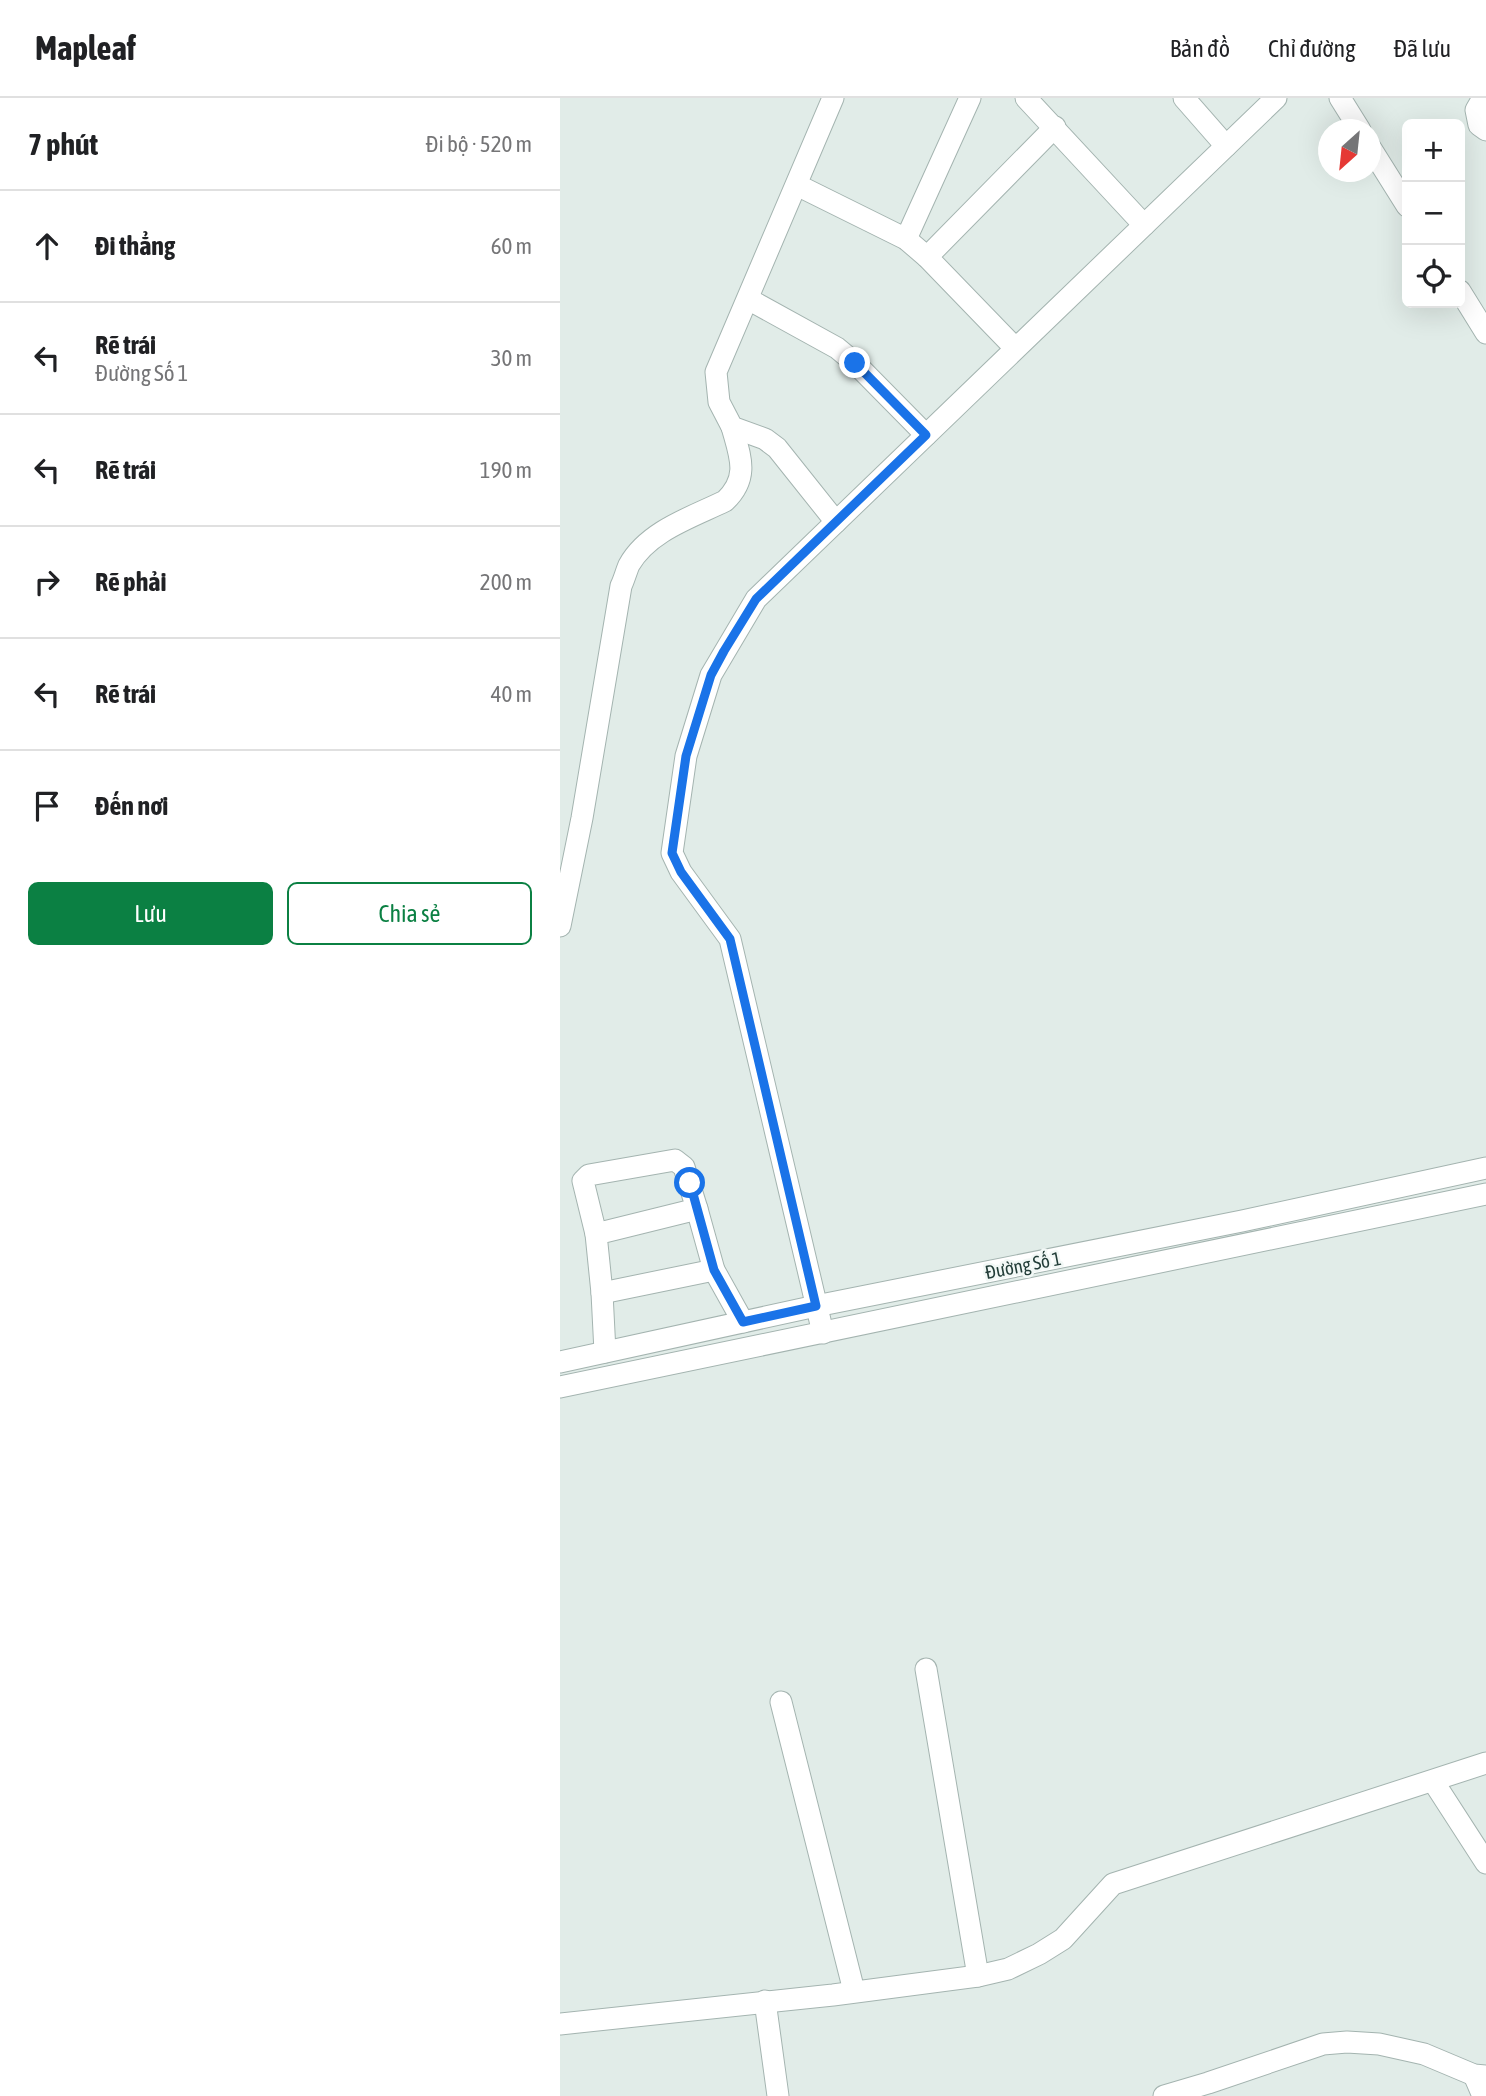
<!DOCTYPE html>
<html lang="vi">
<meta charset="utf-8">
<style>
:root{--surface:#fff;--page:#f2f2f2;--text:#202124;--muted:#757577;--line:#e0e0e0;--accent:#0b8043}
body{margin:0;font-family:"Asap Condensed",sans-serif;background:var(--page);color:var(--text)}
.controls{position:absolute;right:21px;top:21px;display:grid;overflow:hidden;border-radius:10px;box-shadow:0 7px 28px #0002}
.controls button{width:63px;height:63px;display:grid;place-items:center;padding:0;border:0;border-bottom:2px solid var(--line);background:var(--surface);color:var(--text);font:35px sans-serif}
.compass{position:absolute;left:758px;top:21px;width:63px;height:63px;border-radius:50%;background:var(--surface);box-shadow:0 7px 28px #0002;rotate:207deg}
.stop{position:absolute;width:21px;height:21px;margin:-16px;border:5px solid #1a73e8;border-radius:50%;background:#fff}
.stop.end{background:#1a73e8;border-color:#fff;box-shadow:0 2px 7px #0008}
.list{margin:0;padding:0;list-style:none}
h2{display:flex;justify-content:space-between;align-items:center;height:91px;margin:0;padding:0 28px;font-size:30px}
h2 small{font-size:23px;font-weight:400;color:var(--muted)}
.list li{display:grid;grid-template-columns:46px 1fr auto;gap:21px;align-items:center;box-sizing:border-box;height:112px;padding:0 28px;border-top:2px solid var(--line)}
.list b{display:block;font-size:26px;white-space:nowrap}
.list p{margin:0;font-size:23px;white-space:nowrap;color:var(--muted)}
.list em{font-size:23px;font-style:normal;color:var(--muted)}
.actions{display:flex;gap:14px;padding:21px 28px}
.actions a{flex:1;padding:16px 0;border:2px solid var(--accent);border-radius:10px;text-align:center;font-size:24px;color:var(--accent)}
.actions .main{background:var(--accent);color:#fff}
.icon{flex:none;width:38px;height:38px;fill:none;stroke:currentColor;stroke-width:2;stroke-linecap:round;stroke-linejoin:round}
.map{position:relative;flex:none;width:926px;height:1998px;overflow:hidden}
header{display:flex;align-items:center;gap:42px;box-sizing:border-box;height:98px;padding:0 35px;background:var(--surface);border-bottom:2px solid var(--line)}
header strong{font-size:33px}
nav{display:flex;gap:38px;margin-inline-start:auto;font-size:24px}
main{display:flex}
aside{flex:1;background:var(--surface)}
.map>svg:first-child{display:block}
.lines{fill:none;stroke-linecap:round;stroke-linejoin:round}
.minor-casing{stroke:#a4b4b0;stroke-width:23}
.minor{stroke:#fff;stroke-width:21}
.route{stroke:#1a73e8;stroke-width:9}
.labels{text-anchor:middle;dominant-baseline:central;stroke-width:5;stroke-linejoin:round;paint-order:stroke}
.street-label{font-size:19px;fill:#223d38;stroke:#f2f8f6}
</style>
<header>
<strong>Mapleaf</strong>
<nav><a>Bản đồ</a><a>Chỉ đường</a><a>Đã lưu</a></nav>
</header>
<main>
<aside>
<h2>7 phút<small>Đi bộ · 520 m</small></h2>
<ul class="list">
<li><svg class="icon" aria-label="ahead" viewBox="0 0 24 24"><path d="M12 20V5M6 11l6-6 6 6"/></svg><div><b>Đi thẳng</b></div><em>60 m</em></li>
<li><svg class="icon" aria-label="left" viewBox="0 0 24 24"><path d="M17 20v-9H6M10 6l-5 5 5 5"/></svg><div><b>Rẽ trái</b><p>Đường Số 1</p></div><em>30 m</em></li>
<li><svg class="icon" aria-label="left" viewBox="0 0 24 24"><path d="M17 20v-9H6M10 6l-5 5 5 5"/></svg><div><b>Rẽ trái</b></div><em>190 m</em></li>
<li><svg class="icon" aria-label="right" viewBox="0 0 24 24"><path d="M7 20v-9h11M14 6l5 5-5 5"/></svg><div><b>Rẽ phải</b></div><em>200 m</em></li>
<li><svg class="icon" aria-label="left" viewBox="0 0 24 24"><path d="M17 20v-9H6M10 6l-5 5 5 5"/></svg><div><b>Rẽ trái</b></div><em>40 m</em></li>
<li><svg class="icon" aria-label="arrive" viewBox="0 0 24 24"><path d="M6 21V4h12l-3 4 3 4H6"/></svg><div><b>Đến nơi</b></div></li>
</ul>
<div class="actions"><a class="main">Lưu</a><a>Chia sẻ</a></div>
</aside>
<div class="map">
<svg width="926" height="1998" viewBox="0 0 926 1998">
<rect width="100%" height="100%" fill="#e1ece8"/>
<g class="lines">
<g class="minor-casing">
<g id="minor">
<polyline points="273,0 156,274 159,304 172,329 205,341 217,350 276,424"/>
<polyline points="466,0 584,127"/>
<polyline points="624,0 666,48"/>
<polyline points="780,0 800,32"/>
<polyline points="923,0 916,12 919,27 926,32"/>
<polyline points="810,49 847,108"/>
<polyline points="237,87 346,141 367,159 455,250"/>
<polyline points="346,141 410,0"/>
<polyline points="367,159 495,29"/>
<polyline points="900,193 926,235"/>
<polyline points="188,201 277,250 295,265 366,337"/>
<path d="M0,828L22,720L61,488C64,482 66,474 69,467C88,433 132,419 165,403C190,379 180,358 172,329"/>
<polyline points="36,1136 23,1083 29,1077 115,1062 124,1069 137,1111"/>
<polyline points="42,1195 154,1172"/>
<polyline points="263,1235 170,841 121,774 112,755 126,658 151,577 196,501 716,0"/>
<polyline points="45,1254 42,1195 36,1136 137,1111 154,1172 183,1224"/>
<polyline points="0,1264 256,1208 682,1123 926,1070"/>
<polyline points="0,1289 926,1096"/>
<polyline points="366,1571 418,1878"/>
<polyline points="221,1604 294,1893"/>
<polyline points="873,1683 926,1765"/>
<polyline points="205,1903 218,1998"/>
<polyline points="0,1926 273,1897 418,1878 448,1871 479,1856 503,1841 553,1786 926,1665"/>
<polyline points="914,1977 923,1998"/>
<polyline points="604,1998 648,1985 763,1946 787,1944 819,1946 864,1956 914,1977 926,1978"/>
</g>
</g>
<use href="#minor" class="minor"/>
</g>
<g class="lines">
<polyline class="route" points="130,1085 154,1172 183,1224 256,1208 170,841 121,774 112,755 126,658 151,577 164,553 196,501 366,337 295,265"/>
</g>
<g class="labels">
<g class="street-label">
<text transform="translate(463 1167) rotate(-11)">Đường Số 1</text>
</g>
</g>
</svg>
<div class="controls">
<button>+</button>
<button>−</button>
<button><svg class="icon" aria-label="locate" viewBox="0 0 24 24"><circle cx="12" cy="12" r="6"/><path d="M12 2v4M12 18v4M2 12h4M18 12h4"/></svg></button>
</div>
<svg class="compass" viewBox="-18 -18 36 36"><path d="M0-13l5 13h-10z" fill="#e53935"/><path d="M0 13l5-13h-10z" fill="#757577"/></svg>
<div class="stop" style="left:130px;top:1085px"></div>
<div class="stop end" style="left:295px;top:265px"></div>
</div>
</main>
